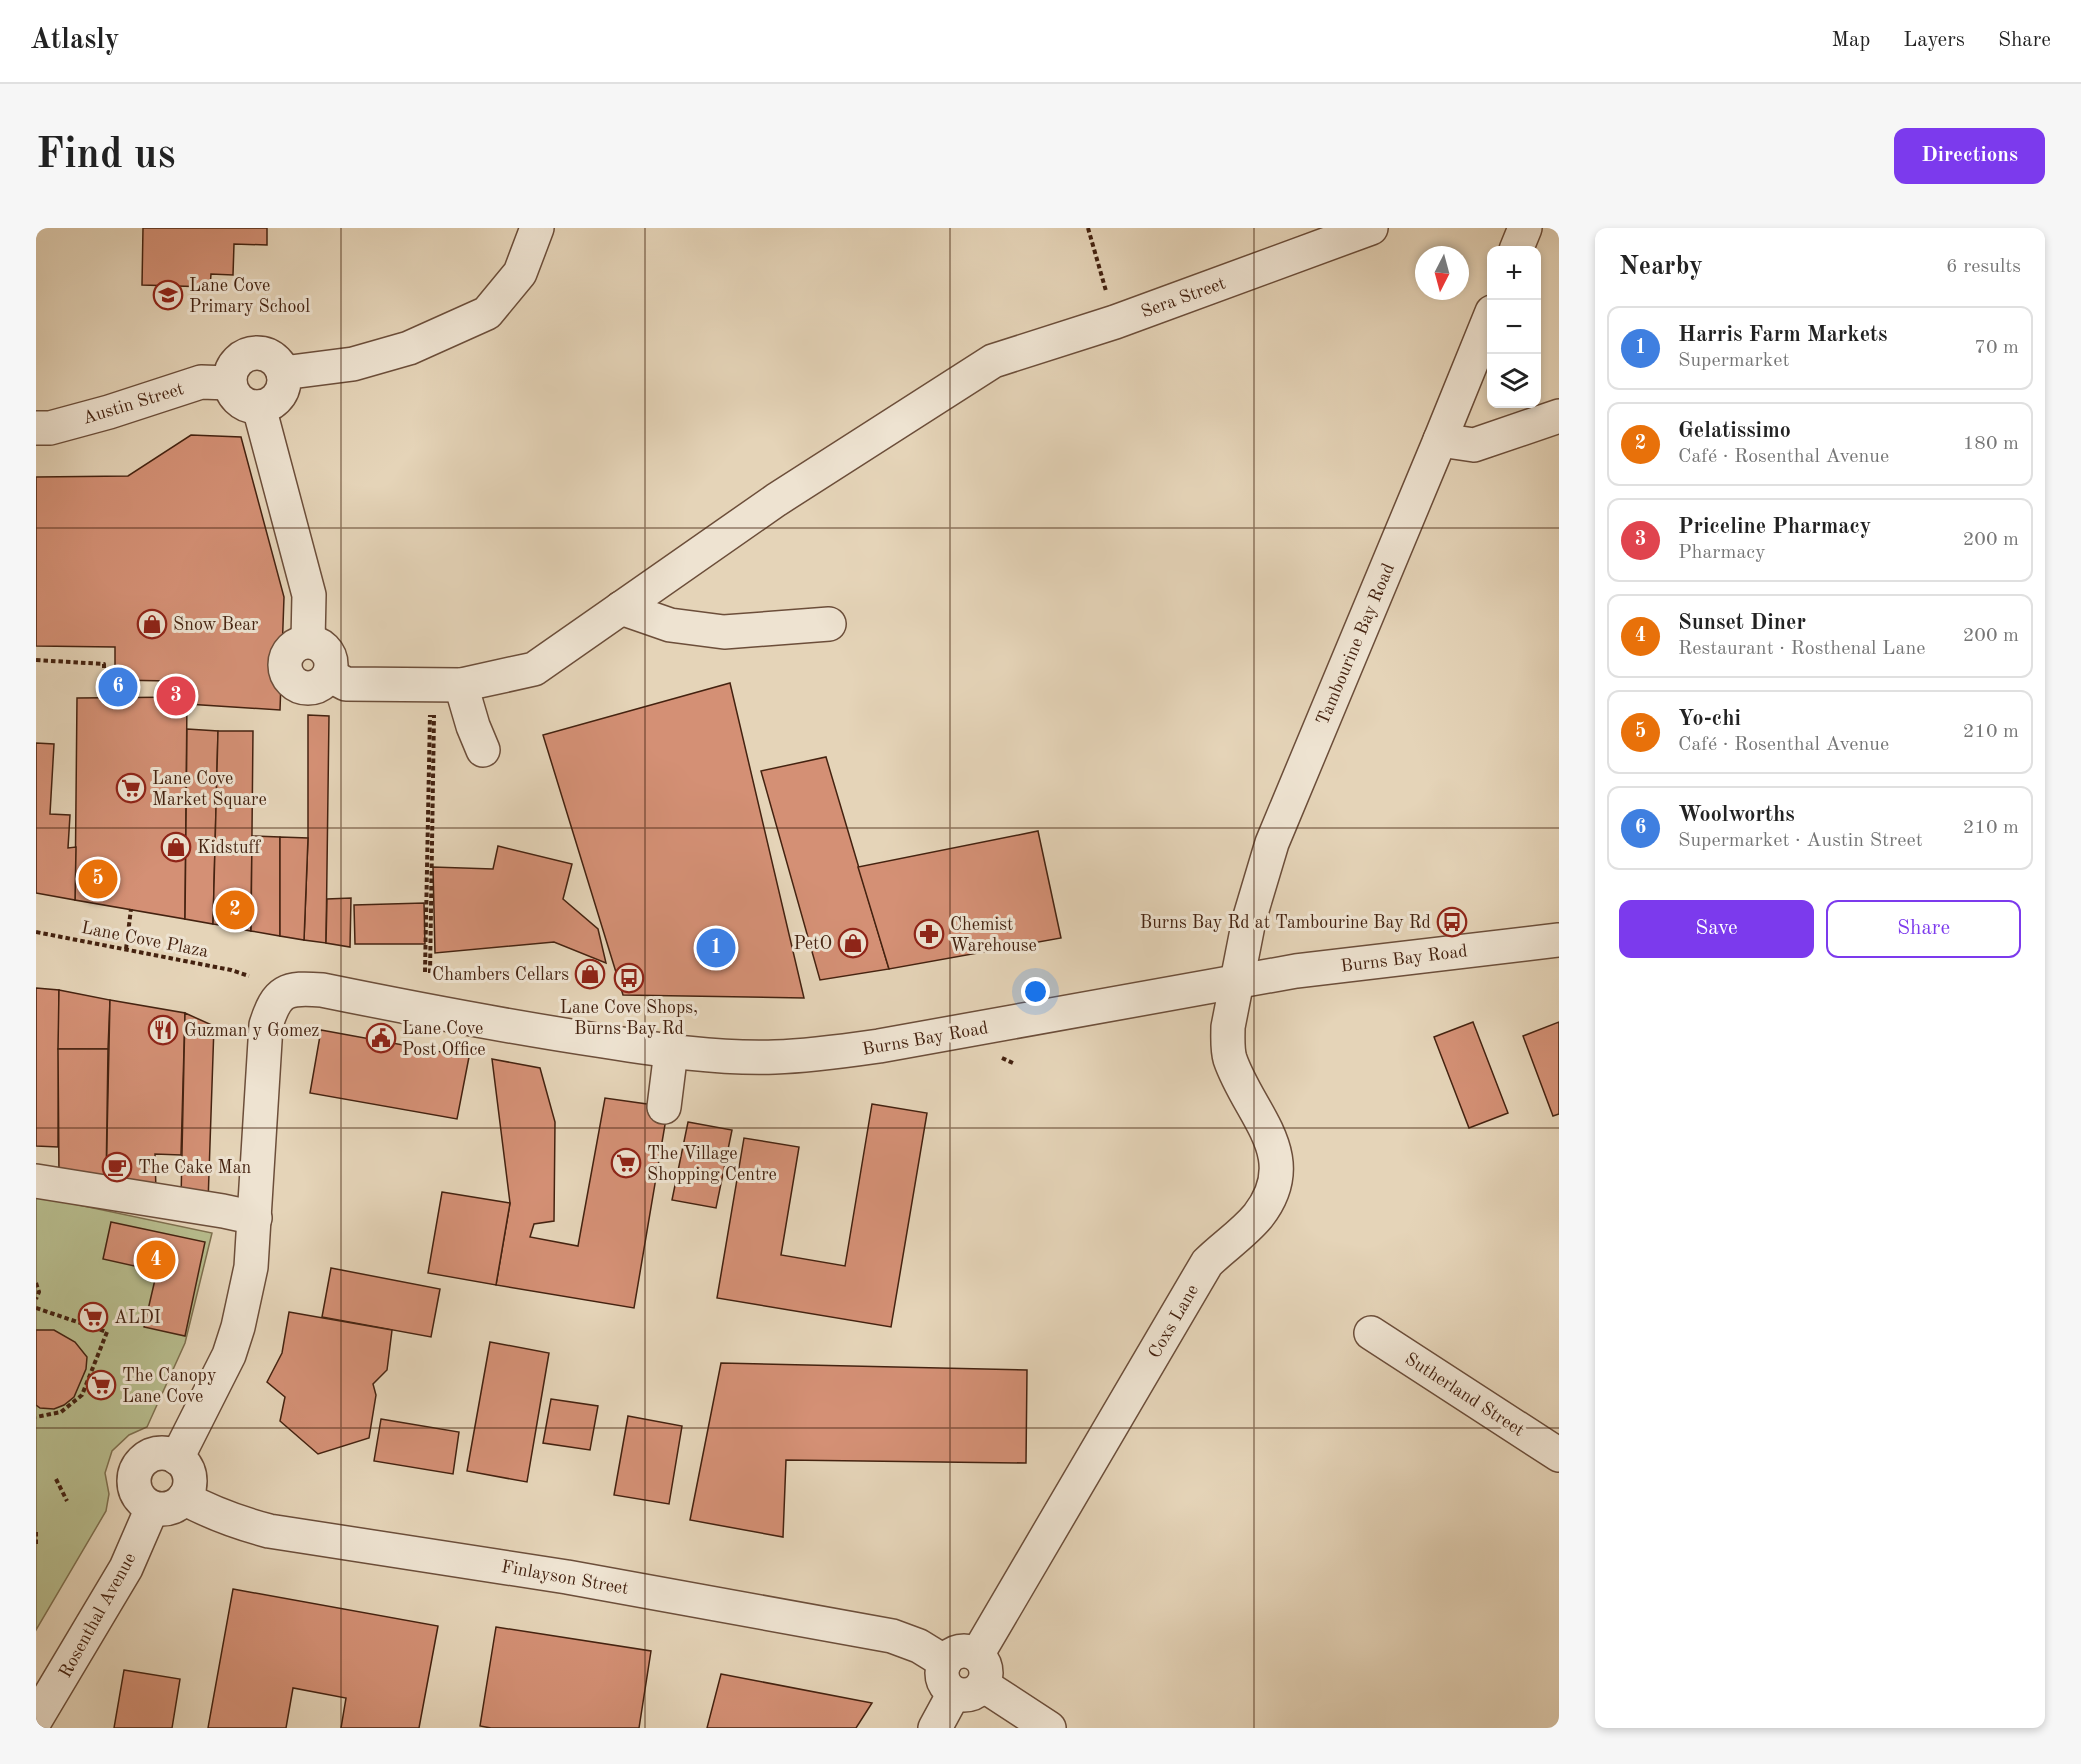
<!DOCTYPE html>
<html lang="en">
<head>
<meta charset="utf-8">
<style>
  :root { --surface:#fff; --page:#f6f6f6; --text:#222; --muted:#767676; --line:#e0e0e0; --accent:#7c3aed }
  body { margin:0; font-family:"Old Standard TT",serif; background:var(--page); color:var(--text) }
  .controls { position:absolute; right:18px; top:18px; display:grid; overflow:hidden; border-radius:12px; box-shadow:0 3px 9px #0003 }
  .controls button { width:54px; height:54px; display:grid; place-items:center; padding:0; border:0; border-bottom:2px solid var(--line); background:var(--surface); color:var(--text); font:30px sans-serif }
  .compass { position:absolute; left:1379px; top:18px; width:54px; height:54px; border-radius:50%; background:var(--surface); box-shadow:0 3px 9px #0003; rotate:186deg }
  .you { position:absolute; left:1000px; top:764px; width:21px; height:21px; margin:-15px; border:4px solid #fff; border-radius:50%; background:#1a73e8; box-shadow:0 0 0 9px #1a73e833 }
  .badge { display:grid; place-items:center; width:39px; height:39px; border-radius:50%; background:var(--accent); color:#fff; font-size:20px; font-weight:700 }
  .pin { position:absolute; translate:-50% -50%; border:3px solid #fff; box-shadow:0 2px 6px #0006 }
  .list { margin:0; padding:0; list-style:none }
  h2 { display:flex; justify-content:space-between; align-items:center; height:78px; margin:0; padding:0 24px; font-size:26px }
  h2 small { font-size:20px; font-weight:400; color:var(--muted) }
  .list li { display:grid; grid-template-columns:39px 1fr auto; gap:18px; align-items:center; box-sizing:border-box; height:84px; margin:0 12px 12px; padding:0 12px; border:2px solid var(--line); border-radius:12px }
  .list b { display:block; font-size:22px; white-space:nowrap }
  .list p { margin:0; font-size:20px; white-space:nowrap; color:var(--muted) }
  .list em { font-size:20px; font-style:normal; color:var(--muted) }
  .actions { display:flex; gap:12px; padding:18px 24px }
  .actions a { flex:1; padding:14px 0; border:2px solid var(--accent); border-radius:12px; text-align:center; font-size:21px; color:var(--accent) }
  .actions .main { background:var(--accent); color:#fff }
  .icon { flex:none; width:33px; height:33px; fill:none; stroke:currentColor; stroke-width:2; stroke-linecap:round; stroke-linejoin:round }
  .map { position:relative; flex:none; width:1523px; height:1500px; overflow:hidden; border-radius:12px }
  header { display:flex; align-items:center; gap:36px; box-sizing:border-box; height:84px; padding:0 30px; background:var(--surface); border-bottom:2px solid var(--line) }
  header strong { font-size:28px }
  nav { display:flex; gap:33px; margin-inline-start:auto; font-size:21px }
  .intro { display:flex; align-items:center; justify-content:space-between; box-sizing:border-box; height:144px; padding:0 36px }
  h1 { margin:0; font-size:42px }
  .button { padding:15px 27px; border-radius:12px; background:var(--accent); color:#fff; font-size:21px; font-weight:700 }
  main { display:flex; gap:36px; padding:0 36px }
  aside { flex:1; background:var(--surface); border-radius:12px; box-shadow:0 3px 9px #0003 }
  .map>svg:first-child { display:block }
  .green { fill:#b7bc8d; stroke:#7e6f4e; stroke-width:1.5 }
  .building { fill:#d49075; stroke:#442210; stroke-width:1.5 }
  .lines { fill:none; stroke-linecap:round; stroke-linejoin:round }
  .minor-casing { stroke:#6c4e3a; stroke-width:36 }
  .path { stroke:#442210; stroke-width:4; stroke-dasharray:4.5 3; stroke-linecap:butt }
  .minor { stroke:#eee3d1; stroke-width:33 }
  .grid { fill:none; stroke:#442210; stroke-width:1.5; stroke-opacity:0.55 }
  .labels { text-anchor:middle; stroke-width:6; stroke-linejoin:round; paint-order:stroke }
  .poi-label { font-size:18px; fill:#442210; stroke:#eee3d1; text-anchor:start }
  .street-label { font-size:18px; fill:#442210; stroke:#eee3d1 }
</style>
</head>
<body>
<header>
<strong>Atlasly</strong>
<nav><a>Map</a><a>Layers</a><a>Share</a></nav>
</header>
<div class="intro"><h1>Find us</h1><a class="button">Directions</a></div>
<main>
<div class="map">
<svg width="1523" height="1500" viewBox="0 0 1523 1500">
  <rect width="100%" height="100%" fill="#e5d4b8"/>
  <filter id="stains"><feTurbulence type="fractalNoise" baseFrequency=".00333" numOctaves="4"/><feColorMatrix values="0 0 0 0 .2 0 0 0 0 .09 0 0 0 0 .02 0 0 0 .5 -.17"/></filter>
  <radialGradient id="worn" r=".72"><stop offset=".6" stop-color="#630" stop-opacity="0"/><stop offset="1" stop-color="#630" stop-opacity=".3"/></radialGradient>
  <polygon class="green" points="0,968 176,1005 149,1115 111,1199 93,1207 76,1223 69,1245 73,1266 70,1283 0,1402"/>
  <g class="building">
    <polygon points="107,0 231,0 231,17 198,16 197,47 175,46 174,59 106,57"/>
    <polygon points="155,207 205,209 248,369 244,482 151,476 151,469 135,470 135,453 79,452 79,419 0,418 0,249 92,248"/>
    <polygon points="694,455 768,770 587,767 507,507"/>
    <polygon points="151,469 149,691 39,672 41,470"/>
    <polygon points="272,487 293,488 290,715 268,712 272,610"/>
    <polygon points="151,501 182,503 177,696 149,691"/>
    <polygon points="182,503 217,503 215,703 177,696"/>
    <polygon points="0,515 18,516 14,586 34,587 32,620 40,619 39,672 0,665"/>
    <polygon points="790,529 853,741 784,752 725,543"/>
    <polygon points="1002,603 1025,710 853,741 822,639"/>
    <polygon points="216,608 244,609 244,708 215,703"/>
    <polygon points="244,609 272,610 268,712 244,708"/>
    <polygon points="462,618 536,636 527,671 562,701 570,735 518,714 399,725 397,639 457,641"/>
    <polygon points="315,670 314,719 290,715 291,671"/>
    <polygon points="388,675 389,716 319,716 318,677"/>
    <polygon points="0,760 23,762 22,919 0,918"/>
    <polygon points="23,762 74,772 72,821 22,821"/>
    <polygon points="74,772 149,785 145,927 119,926 120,964 70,956"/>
    <polygon points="149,785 178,798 172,975 145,971"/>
    <polygon points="1437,794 1472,885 1433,900 1398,809"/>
    <polygon points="1523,794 1523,886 1517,888 1487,808"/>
    <polygon points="285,802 433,829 421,891 274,865"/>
    <polygon points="22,821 72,821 70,956 23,948"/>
    <polygon points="456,831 504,840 519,894 518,993 498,996 494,1009 542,1018 569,870 632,879 598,1080 460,1057 474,975"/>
    <polygon points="836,876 891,885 855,1099 681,1070 708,910 763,919 745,1027 809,1038"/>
    <polygon points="652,894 696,902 680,980 636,972"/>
    <polygon points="406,964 474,975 460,1057 392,1045"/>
    <polygon points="75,994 169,1014 149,1108 108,1099 121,1043 67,1031"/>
    <polygon points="295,1040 404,1061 395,1109 286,1089"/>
    <polygon points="253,1084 356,1102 351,1142 337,1156 340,1167 333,1210 282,1226 244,1193 249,1169 231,1154 246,1125"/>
    <polygon points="0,1102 18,1102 39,1114 51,1129 50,1141 38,1169 28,1177 18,1181 4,1180 0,1177"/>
    <polygon points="454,1114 513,1125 491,1254 431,1243"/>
    <polygon points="685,1135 991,1142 990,1235 750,1232 747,1309 654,1292"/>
    <polygon points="515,1171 562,1178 554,1222 507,1215"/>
    <polygon points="592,1188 646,1198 633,1276 578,1267"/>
    <polygon points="345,1191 423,1204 417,1246 338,1233"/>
    <polygon points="197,1361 402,1398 383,1500 305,1500 310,1470 257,1460 250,1500 172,1500"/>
    <polygon points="460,1399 615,1423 603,1500 455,1500 444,1498"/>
    <polygon points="88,1442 144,1451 136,1500 78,1500"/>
    <polygon points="685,1446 836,1475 820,1500 671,1500"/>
  </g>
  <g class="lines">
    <g class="minor-casing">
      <g id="minor">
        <polyline points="1480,22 1489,0"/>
        <circle cx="221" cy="152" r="27"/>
        <polyline points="247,145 317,136 373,120 451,85 484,45 501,0"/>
        <polyline points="223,179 273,367 272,413"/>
        <polyline points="0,200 14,200 73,184 165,154 194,155"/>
        <polyline points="1404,212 1438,217 1523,188"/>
        <polyline points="585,380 634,397 688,404 793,396"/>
        <circle cx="272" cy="437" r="23"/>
        <polyline points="293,447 310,456 425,457 498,441 740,272 957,133 1079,94 1335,0"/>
        <polyline points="425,457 437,498 447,522"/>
        <polyline points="628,879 635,823"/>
        <polyline points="0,953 187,983 219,990"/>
        <polyline points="1335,1105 1523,1227"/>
        <circle cx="126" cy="1253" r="28"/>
        <path d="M141,1230L193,1127L202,1099L215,1039L230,797C241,762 250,759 286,762C379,781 473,799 567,813C624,822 681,831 739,829C774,828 808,823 843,818L1260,743L1523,712"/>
        <path d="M148,1270C175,1285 203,1295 233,1303L531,1349L856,1408L883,1418L909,1434"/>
        <circle cx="928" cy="1445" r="22"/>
        <path d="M941,1427L1171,1035C1187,1019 1207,1006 1222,988C1269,928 1213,887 1194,831C1191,821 1192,809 1192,799L1213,692L1236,615L1404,212L1456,84"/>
        <polyline points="947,1457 1013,1500"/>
        <polyline points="0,1491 90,1340 116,1280"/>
        <polyline points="899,1500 918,1465"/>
      </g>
    </g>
    <g class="path">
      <polyline points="1052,0 1070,63"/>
      <polyline points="0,432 68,436 68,460 99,460 99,470"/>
      <polyline points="0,704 195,742 213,748"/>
      <polyline points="90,721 95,681"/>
      <polyline points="389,744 394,487"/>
      <polyline points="394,745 398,487"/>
      <polyline points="966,830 979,836"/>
      <polyline points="0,1055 3,1064 0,1071"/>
      <polyline points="0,1080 71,1104 46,1167 25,1184 0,1189"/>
      <polyline points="20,1251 31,1273"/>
      <polyline points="0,1304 0,1317"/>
    </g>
    <use href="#minor" class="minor"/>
  </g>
  <path class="grid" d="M305,0V1500M609,0V1500M914,0V1500M1218,0V1500M0,300H1523M0,600H1523M0,900H1523M0,1200H1523"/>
  <defs>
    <g id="school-ring" transform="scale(1.5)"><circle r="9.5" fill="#eee3d1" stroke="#8f2418" stroke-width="1.5"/><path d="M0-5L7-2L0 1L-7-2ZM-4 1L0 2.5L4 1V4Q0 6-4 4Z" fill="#8f2418"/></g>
    <g id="shop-ring" transform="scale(1.5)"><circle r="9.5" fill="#eee3d1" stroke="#8f2418" stroke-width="1.5"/><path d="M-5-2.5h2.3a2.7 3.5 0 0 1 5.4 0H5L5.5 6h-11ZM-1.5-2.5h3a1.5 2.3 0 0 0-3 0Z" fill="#8f2418"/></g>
    <g id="supermarket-ring" transform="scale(1.5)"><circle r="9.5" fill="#eee3d1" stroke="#8f2418" stroke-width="1.5"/><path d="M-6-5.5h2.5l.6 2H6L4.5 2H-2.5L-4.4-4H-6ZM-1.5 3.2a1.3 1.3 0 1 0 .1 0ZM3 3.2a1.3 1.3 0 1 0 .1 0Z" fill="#8f2418"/></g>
    <g id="bus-ring" transform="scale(1.5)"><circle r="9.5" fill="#eee3d1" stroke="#8f2418" stroke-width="1.5"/><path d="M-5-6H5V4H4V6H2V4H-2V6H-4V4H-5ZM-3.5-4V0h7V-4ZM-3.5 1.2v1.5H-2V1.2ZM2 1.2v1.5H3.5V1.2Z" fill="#8f2418"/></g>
    <g id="pharmacy-ring" transform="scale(1.5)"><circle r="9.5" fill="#eee3d1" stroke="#8f2418" stroke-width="1.5"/><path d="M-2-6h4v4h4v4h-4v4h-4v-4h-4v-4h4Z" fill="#8f2418"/></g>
    <g id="restaurant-ring" transform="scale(1.5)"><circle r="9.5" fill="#eee3d1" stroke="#8f2418" stroke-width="1.5"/><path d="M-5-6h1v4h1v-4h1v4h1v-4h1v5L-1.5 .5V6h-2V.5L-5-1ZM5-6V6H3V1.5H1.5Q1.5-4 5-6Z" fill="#8f2418"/></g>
    <g id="civic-ring" transform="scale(1.5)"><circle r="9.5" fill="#eee3d1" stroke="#8f2418" stroke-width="1.5"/><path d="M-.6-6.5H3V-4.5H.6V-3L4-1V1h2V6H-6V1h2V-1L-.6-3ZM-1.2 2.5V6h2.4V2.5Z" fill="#8f2418"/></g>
    <g id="cafe-ring" transform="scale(1.5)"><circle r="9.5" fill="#eee3d1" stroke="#8f2418" stroke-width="1.5"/><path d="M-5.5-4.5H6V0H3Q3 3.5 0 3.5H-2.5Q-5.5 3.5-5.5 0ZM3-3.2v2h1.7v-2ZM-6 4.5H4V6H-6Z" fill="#8f2418"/></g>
  </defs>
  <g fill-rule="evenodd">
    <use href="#school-ring" x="132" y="67"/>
    <use href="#shop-ring" x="116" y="396"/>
    <use href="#supermarket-ring" x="95" y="560"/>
    <use href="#shop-ring" x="140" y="619"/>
    <use href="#bus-ring" x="1416" y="694"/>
    <use href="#pharmacy-ring" x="893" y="706"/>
    <use href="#shop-ring" x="817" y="715"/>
    <use href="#shop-ring" x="554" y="746"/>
    <use href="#bus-ring" x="593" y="750"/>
    <use href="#restaurant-ring" x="127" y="802"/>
    <use href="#civic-ring" x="345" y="810"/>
    <use href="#supermarket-ring" x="590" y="935"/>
    <use href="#cafe-ring" x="81" y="939"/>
    <use href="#supermarket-ring" x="57" y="1089"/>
    <use href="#supermarket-ring" x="65" y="1157"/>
  </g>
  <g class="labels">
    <g class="poi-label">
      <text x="153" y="63">Lane Cove<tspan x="153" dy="21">Primary School</tspan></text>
      <text x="137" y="402">Snow Bear</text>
      <text x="116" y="556">Lane Cove<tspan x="116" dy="21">Market Square</tspan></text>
      <text x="161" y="625">Kidstuff</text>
      <text x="1395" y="700" text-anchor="end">Burns Bay Rd at Tambourine Bay Rd</text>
      <text x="914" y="702">Chemist<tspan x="914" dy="21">Warehouse</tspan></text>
      <text x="796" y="721" text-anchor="end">PetO</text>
      <text x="533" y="752" text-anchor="end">Chambers Cellars</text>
      <text x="593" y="785" text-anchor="middle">Lane Cove Shops,<tspan x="593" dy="21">Burns Bay Rd</tspan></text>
      <text x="366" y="806">Lane Cove<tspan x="366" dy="21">Post Office</tspan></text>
      <text x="148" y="808">Guzman y Gomez</text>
      <text x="611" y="931">The Village<tspan x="611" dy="21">Shopping Centre</tspan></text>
      <text x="102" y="945">The Cake Man</text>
      <text x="78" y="1095">ALDI</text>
      <text x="86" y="1153">The Canopy<tspan x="86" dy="21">Lane Cove</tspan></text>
    </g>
    <g class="street-label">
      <text transform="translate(1147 69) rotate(-20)" y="6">Sera Street</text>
      <text transform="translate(97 175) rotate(-17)" y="6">Austin Street</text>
      <text transform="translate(1319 416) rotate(-67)" y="6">Tambourine Bay Road</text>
      <text transform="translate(109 711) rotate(11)" y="6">Lane Cove Plaza</text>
      <text transform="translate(1368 730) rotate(-7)" y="6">Burns Bay Road</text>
      <text transform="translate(889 810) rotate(-10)" y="6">Burns Bay Road</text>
      <text transform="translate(1137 1093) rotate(-60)" y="6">Coxs Lane</text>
      <text transform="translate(1429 1166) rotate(33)" y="6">Sutherland Street</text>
      <text transform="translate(529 1349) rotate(10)" y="6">Finlayson Street</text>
      <text transform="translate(61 1387) rotate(-61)" y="6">Rosenthal Avenue</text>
    </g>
  </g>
  <rect width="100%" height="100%" filter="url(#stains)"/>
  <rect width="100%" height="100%" fill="url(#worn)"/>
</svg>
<div class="controls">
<button>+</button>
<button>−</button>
<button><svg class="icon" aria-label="layers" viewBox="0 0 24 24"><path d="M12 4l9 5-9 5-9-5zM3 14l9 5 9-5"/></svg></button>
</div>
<svg class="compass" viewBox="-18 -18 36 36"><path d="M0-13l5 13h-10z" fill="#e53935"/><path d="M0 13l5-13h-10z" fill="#767676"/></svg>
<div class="you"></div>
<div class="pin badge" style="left:680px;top:720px;background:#3f7fe0">1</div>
<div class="pin badge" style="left:199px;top:682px;background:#e8710a">2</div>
<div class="pin badge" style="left:140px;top:468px;background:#e0444e">3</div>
<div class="pin badge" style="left:120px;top:1032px;background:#e8710a">4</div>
<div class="pin badge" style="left:62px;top:651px;background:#e8710a">5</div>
<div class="pin badge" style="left:82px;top:459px;background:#3f7fe0">6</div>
</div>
<aside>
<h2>Nearby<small>6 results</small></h2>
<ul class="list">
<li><span class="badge" style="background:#3f7fe0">1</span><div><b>Harris Farm Markets</b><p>Supermarket</p></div><em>70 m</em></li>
<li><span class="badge" style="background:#e8710a">2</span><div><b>Gelatissimo</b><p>Café · Rosenthal Avenue</p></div><em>180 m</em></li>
<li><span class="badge" style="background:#e0444e">3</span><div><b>Priceline Pharmacy</b><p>Pharmacy</p></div><em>200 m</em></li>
<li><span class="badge" style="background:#e8710a">4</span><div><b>Sunset Diner</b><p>Restaurant · Rosthenal Lane</p></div><em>200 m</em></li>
<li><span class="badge" style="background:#e8710a">5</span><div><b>Yo-chi</b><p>Café · Rosenthal Avenue</p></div><em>210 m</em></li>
<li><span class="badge" style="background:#3f7fe0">6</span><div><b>Woolworths</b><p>Supermarket · Austin Street</p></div><em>210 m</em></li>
</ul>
<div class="actions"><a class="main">Save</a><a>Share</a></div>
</aside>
</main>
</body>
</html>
